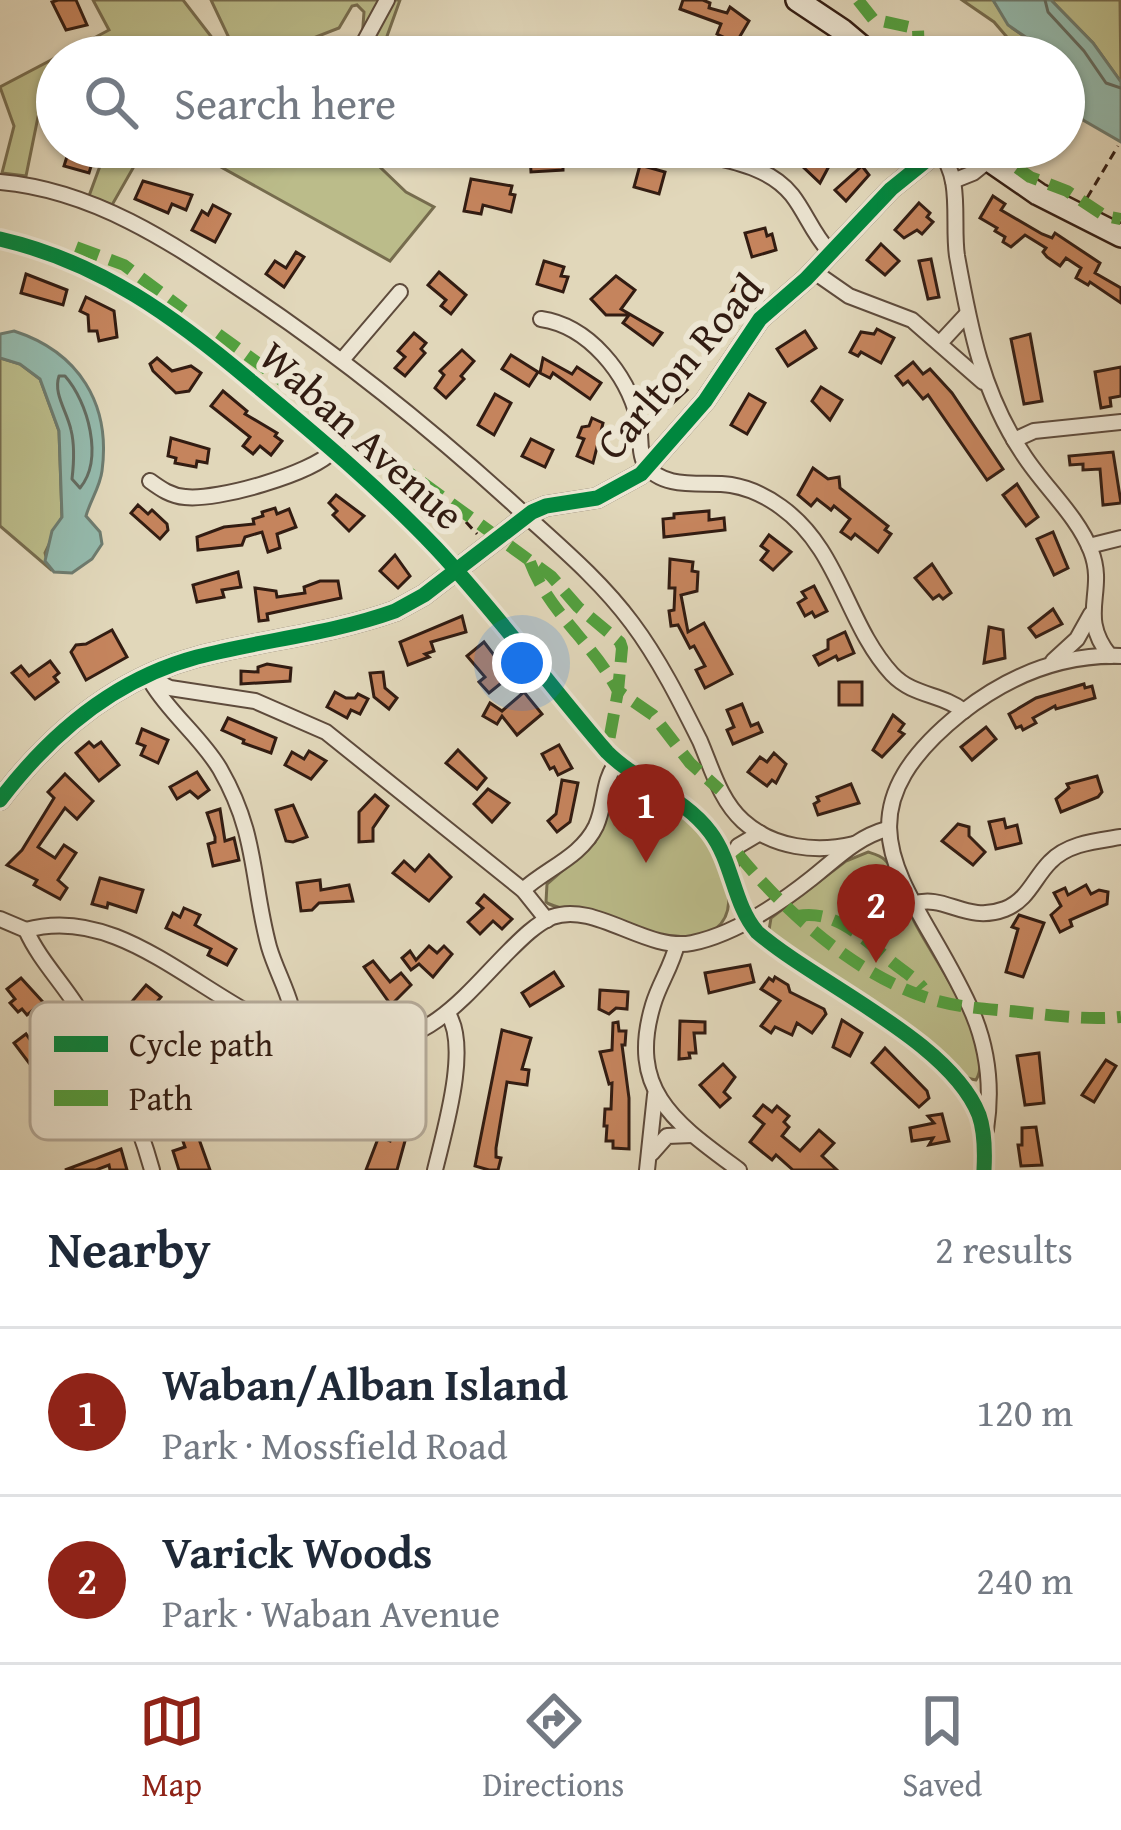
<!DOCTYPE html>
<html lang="en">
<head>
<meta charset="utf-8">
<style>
  :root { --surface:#fff; --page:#f6f6f7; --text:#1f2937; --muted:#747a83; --line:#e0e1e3; --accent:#8f2418 }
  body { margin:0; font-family:"Gentium Book Plus",serif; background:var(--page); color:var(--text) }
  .you { position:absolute; left:522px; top:663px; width:42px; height:42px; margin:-30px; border:9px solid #fff; border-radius:50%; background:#1a73e8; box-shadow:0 0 0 18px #1a73e833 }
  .badge { display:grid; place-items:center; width:78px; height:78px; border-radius:50%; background:var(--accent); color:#fff; font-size:39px; font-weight:700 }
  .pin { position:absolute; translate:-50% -99px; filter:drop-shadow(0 3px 6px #0008) }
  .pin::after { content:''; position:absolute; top:63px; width:42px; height:36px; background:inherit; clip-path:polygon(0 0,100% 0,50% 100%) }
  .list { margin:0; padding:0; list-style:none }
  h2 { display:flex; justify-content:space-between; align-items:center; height:156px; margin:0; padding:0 48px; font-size:51px }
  h2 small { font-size:39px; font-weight:400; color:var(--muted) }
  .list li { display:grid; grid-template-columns:78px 1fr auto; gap:36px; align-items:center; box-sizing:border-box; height:168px; padding:0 48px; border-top:3px solid var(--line) }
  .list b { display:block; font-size:45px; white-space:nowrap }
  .list p { margin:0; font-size:39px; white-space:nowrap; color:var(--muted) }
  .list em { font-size:39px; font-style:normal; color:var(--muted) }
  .icon { flex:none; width:66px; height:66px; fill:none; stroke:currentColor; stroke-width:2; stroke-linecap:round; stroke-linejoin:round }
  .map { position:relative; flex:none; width:1121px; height:1170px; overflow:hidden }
  .search { position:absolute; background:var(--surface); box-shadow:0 3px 9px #0004; left:36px; right:36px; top:36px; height:132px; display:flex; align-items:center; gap:30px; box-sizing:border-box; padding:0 42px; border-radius:66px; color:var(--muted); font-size:45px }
  .sheet { height:492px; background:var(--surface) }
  nav { display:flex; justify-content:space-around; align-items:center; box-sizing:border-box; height:168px; border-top:3px solid var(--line); background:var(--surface); font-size:33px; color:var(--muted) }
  nav a { display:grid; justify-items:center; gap:6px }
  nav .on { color:var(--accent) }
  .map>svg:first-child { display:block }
  .green { fill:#bbbc8a; stroke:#766c4e; stroke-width:3 }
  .water { fill:#94baad; stroke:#6d7b6f; stroke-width:3 }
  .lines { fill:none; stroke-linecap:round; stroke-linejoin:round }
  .shore { stroke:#636b60; stroke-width:3 }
  .building { fill:#c5845d; stroke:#321c12; stroke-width:3 }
  .minor-casing { stroke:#5e4b3c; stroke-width:18 }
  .tertiary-casing { stroke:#5e4b3c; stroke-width:22 }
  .secondary-casing { stroke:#321c12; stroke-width:26 }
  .path { stroke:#321c12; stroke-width:3; stroke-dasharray:9 6; stroke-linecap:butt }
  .minor { stroke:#ece5d2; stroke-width:14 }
  .tertiary { stroke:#ece5d2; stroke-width:18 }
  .secondary { stroke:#ece5d2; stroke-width:21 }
  .quiet { stroke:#52a13f; stroke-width:12; stroke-dasharray:24 12; stroke-linecap:butt }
  .cycleway-casing { stroke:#ece5d2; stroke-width:22 }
  .cycleway { stroke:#00873e; stroke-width:15 }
  .labels { text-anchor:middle; stroke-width:12; stroke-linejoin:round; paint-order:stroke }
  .street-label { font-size:42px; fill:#321c12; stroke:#ece5d2 }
  .key { fill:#ece5d2; stroke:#b4a998; stroke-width:3 }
  .key-label { font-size:33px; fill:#321c12 }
</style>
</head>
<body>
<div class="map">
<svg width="1121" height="1170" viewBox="0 0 1121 1170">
  <rect width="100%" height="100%" fill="#e1d7ba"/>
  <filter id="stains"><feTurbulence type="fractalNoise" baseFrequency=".00167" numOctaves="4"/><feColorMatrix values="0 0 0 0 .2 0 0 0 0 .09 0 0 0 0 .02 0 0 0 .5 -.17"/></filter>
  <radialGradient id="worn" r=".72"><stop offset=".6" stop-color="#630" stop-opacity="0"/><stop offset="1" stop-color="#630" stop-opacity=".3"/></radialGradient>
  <g class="green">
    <polygon points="93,0 183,0 227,57 58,57 109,30"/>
    <polygon points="211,0 400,0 386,39 376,50 362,39 364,12 357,5 352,6 339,28 308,40 287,57 238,57"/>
    <polygon points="962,0 993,0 1012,28 1027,38 1031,57 1024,57 994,22"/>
    <polygon points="1051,0 1120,0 1121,82 1093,43"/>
    <polygon points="57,57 57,120 38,117 26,176 2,173 14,126 0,87"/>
    <polygon points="107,147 145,147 112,205 89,196"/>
    <polygon points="185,147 359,147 406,192 434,207 390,261"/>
    <polygon points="0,358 20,364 40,379 59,431 62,517 45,553 49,568 0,526"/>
    <path d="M627,785C654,792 688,814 704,836C733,875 749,938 680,938C655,938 630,926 607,919C591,913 556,910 546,902L547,884L595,842L613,793Z"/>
    <path d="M868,852C875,854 880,855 885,860C900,873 904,901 913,919C929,954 998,1043 976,1080C956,1078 940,1054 925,1041C877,1000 814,975 769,930L771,918L846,861Z"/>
  </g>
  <g class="water">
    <polygon points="993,0 1051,0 1093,43 1121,82 1121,142 1083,120 1064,101 1064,57 1031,57 1027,38 1008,25"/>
    <path d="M14,331C79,352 111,404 102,471C100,487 90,501 86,516L100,532L102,544L92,559L72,573L54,572L45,561L52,531L62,517L59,431L40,379L20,364L0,358V334Z"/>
  </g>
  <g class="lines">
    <g class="shore">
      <polyline points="1045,0 1048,12 1084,51 1106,83 1121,88"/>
      <path d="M59,376H65C88,402 104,459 80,488L72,479C74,462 75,446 71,430C67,411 53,394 59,376Z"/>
    </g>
  </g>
  <g class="building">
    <polygon points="58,0 76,0 87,25 66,30 52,2"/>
    <polygon points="683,0 703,0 710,3 709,8 727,13 730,7 749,21 736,43 717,34 721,24 680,9"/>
    <polygon points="70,147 96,150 89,173 64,166"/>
    <polygon points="551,147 574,147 575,164 563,165 563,170 531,172 530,156 551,155"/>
    <polygon points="802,147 819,147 812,154 828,168 820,183 801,165 805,161 796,153"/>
    <polygon points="640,165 665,172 659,194 634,187"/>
    <polygon points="862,166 869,175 846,201 835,190"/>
    <polygon points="471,179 512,186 510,194 515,195 511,212 483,205 481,214 464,211"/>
    <polygon points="143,181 192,195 186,210 172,204 168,213 135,199"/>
    <polygon points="993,196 1005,204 1001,210 1042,234 1052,238 1055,233 1100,263 1095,273 1121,288 1121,303 1090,282 1088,285 1076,278 1081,268 1066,258 1060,266 1047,257 1043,252 1046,248 1025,235 1011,247 1003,242 1005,237 995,231 997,228 980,218"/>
    <polygon points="919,203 930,213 927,217 933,222 922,234 917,230 904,238 895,230"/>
    <polygon points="213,205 230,214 215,242 192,230 202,211 208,215"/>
    <polygon points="765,228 767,236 772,234 776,250 752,257 745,233"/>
    <polygon points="881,244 899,261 885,275 867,260"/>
    <polygon points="296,252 304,257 284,287 266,274 275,261 286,268"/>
    <polygon points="931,259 939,297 928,299 919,261"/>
    <polygon points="544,261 564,267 561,276 568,277 563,292 537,284"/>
    <polygon points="439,272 466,295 451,314 441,306 446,300 428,285"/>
    <polygon points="26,274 67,290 63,305 21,293"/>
    <polygon points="616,276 635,290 621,309 662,333 653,345 623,323 629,315 606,315 591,299"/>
    <polygon points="741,278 752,286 748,292 751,295 737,313 725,304 726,300"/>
    <polygon points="86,297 114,311 117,337 99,341 97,331 89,331 88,315 80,311"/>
    <polygon points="877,329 894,338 881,363 861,352 858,356 850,352 861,332 874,334"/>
    <polygon points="805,331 816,348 788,366 777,349"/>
    <polygon points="414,333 426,343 421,349 425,353 405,376 395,368 405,357 398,351"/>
    <polygon points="1030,334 1042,401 1024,404 1011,339"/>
    <polygon points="462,350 474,361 461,376 464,379 446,398 435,388 444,375 440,371"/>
    <polygon points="511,355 538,372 529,386 502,369"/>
    <polygon points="157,358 172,371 191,366 201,373 189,391 176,393 153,371 150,364"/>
    <polygon points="543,358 572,374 577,367 601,383 590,399 553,373 550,378 540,373"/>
    <polygon points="913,362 923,374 930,369 952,393 1003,469 987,480 928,395 923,399 908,381 903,385 896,376"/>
    <polygon points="1121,367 1121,396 1110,398 1111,406 1101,408 1095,372"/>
    <polygon points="666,374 687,390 663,412 646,400"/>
    <polygon points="821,387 842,400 830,420 812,401"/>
    <polygon points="223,391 247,411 245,414 277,433 275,436 282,441 271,455 260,446 253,454 243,446 250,437 211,406"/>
    <polygon points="495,394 511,403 494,435 478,425"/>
    <polygon points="749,394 765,403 747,434 731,425"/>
    <polygon points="592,418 603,423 593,463 577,456 584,439 578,437 582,427 589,426"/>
    <polygon points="171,438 209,449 207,463 197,461 196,467 175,463 176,458 168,456"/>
    <polygon points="531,439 553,450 545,467 522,456"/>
    <polygon points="1113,452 1121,503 1103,505 1100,469 1083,470 1083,464 1070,465 1069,456"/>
    <polygon points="813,468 828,479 839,477 840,488 888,526 885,530 891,534 878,552 855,534 851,539 841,532 850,519 834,506 831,510 817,499 811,506 798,495"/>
    <polygon points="1017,484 1038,517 1026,526 1003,495"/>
    <polygon points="336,495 364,516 349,531 333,515 337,511 329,503"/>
    <polygon points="138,505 148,514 152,510 167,524 168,530 160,539 131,513"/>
    <polygon points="275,508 277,514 289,509 296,527 277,534 280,548 268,552 262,532 245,537 242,545 198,550 197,537 224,527 254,524 253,519 263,516 262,512"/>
    <polygon points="709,511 709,520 724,518 725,530 664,537 663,519 674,518 674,514"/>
    <polygon points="1053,532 1068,568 1054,575 1037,539"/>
    <polygon points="769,535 791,552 773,570 761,560 768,551 761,546"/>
    <polygon points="395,555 410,576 398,588 380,571"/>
    <polygon points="670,559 693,562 692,571 698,572 697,591 681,595 688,632 704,623 732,674 705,688 696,670 705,666 694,646 690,648 678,625 671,626 669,611 674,610 675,588 669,588"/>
    <polygon points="932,564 951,593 943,599 939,595 933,599 915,578"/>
    <polygon points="238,572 241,587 222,590 224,597 197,602 193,585"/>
    <polygon points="320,581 338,581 341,598 267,614 268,620 259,621 255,588 276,591 277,597 305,593 304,587"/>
    <polygon points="814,586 827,611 815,617 812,612 805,616 798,603 806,598 802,592"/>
    <polygon points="1053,609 1062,624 1036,637 1029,628"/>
    <polygon points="462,616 466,632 431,642 434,651 425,654 429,657 408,665 400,642"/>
    <polygon points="989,627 1003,630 1005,658 984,663"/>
    <polygon points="112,630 127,657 86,680 71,652 76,645 86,644"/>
    <polygon points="845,632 854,653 838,660 836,656 819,665 814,656 828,649 828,640"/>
    <polygon points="484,642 510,676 489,693 479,682 485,677 467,656"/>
    <polygon points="50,661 59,673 54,677 58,682 35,699 12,673 21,666 29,676"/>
    <polygon points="267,664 291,668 290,681 241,684 241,671 258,672 258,667"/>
    <polygon points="383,672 385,688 397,698 389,709 374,697 370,673"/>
    <rect x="839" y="682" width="23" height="23"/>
    <polygon points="1084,684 1085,688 1092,686 1095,698 1056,709 1055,706 1033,718 1036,723 1023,730 1021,726 1016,728 1009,714 1036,698"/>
    <polygon points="335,692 346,698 355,698 358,694 368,699 360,714 351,710 347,718 327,707"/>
    <polygon points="524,692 542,714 517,735 502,716 497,724 483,716 490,703 502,711"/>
    <polygon points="742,704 751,726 758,723 762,732 733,744 727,730 734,727 727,710"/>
    <polygon points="893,715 904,724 899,731 904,734 882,757 873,750"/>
    <polygon points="228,718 276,738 271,753 243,743 244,740 222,730"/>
    <polygon points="986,727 996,739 972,760 961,747"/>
    <polygon points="142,729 168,740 158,763 141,755 145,746 137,743"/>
    <polygon points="89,742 94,747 101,742 119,765 99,781 76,753"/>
    <polygon points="559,745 572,768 558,775 554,767 550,769 542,754"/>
    <polygon points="458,750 486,778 477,789 446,763"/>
    <polygon points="309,751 326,761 311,779 285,765 292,752 304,759"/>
    <polygon points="774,753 786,764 776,783 772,780 767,786 748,772 760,757 767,762"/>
    <polygon points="197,772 209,790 198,798 190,791 177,799 170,787"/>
    <polygon points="65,774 93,801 77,819 65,808 38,847 55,858 64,845 76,853 58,880 67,888 60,899 34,885 37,880 7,865 22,850 54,798 48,792"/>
    <polygon points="1097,776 1102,792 1098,797 1061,812 1056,799 1069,788 1067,784"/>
    <polygon points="562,780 578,783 570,822 557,832 548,821 556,814"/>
    <polygon points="851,784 859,803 818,815 814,804 819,801 817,797"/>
    <polygon points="488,789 509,803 492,822 474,804"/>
    <polygon points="375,795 388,806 373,828 373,841 359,842 359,812"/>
    <polygon points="293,805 307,837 293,842 286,841 276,810"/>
    <polygon points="220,809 225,841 234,838 239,860 213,866 208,844 215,842 215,837 207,813"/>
    <polygon points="1004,819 1006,828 1017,825 1021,843 996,849 989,822"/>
    <polygon points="958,824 969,827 969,836 985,852 973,865 942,841"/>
    <polygon points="429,855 451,877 429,901 393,873 404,861 415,871"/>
    <polygon points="100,878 143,890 136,912 108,903 107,908 92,904"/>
    <polygon points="320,880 321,890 349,885 353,901 319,903 312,910 301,911 297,883"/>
    <polygon points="1086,885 1091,894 1099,890 1108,892 1107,904 1070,920 1072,926 1060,932 1051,915 1061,906 1054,893 1065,888 1068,895"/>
    <polygon points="484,895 512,919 502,929 493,921 480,934 468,922 483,908 477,903"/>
    <polygon points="184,908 200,915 195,925 236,949 227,965 208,955 211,949 166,928 173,913 180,917"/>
    <polygon points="1019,915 1044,923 1023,977 1006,972 1018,929 1012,927"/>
    <polygon points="429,946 437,953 444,946 452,954 433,977 419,964 411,970 402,958 410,951 416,960"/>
    <polygon points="373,961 390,982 401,973 411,985 391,1005 364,967"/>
    <polygon points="750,965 754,982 709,993 705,973"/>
    <polygon points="554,972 563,986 530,1006 522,993"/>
    <polygon points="775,977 788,985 790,992 824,1009 826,1014 812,1033 797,1023 792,1035 775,1027 771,1033 761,1026 780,1001 761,989 769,978 773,981"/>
    <polygon points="21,978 43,1002 27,1015 22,1009 18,1012 10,1003 15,999 7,989"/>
    <polygon points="146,985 161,997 138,1025 123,1012"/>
    <polygon points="600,990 628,992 627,1009 616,1008 609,1014 599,1009"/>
    <polygon points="842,1020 862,1033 850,1056 833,1047"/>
    <polygon points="680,1021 705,1022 705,1033 694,1033 696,1053 689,1053 690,1058 679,1059"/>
    <polygon points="618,1022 619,1031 626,1031 625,1045 622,1045 629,1098 629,1149 613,1148 613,1141 606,1141 607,1126 604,1126 605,1109 611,1109 612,1083 609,1084 600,1052 612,1050 613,1023"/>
    <polygon points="53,1030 62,1031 71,1044 63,1050 59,1046 42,1053 29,1063 14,1043 26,1034 33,1044"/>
    <polygon points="502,1030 531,1038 522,1069 529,1070 527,1085 507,1082 496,1148 496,1157 501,1158 498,1170 489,1170 475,1166"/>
    <polygon points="885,1048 927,1091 929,1098 919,1107 872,1063"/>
    <polygon points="1039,1053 1044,1103 1025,1105 1017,1056"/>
    <polygon points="1106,1060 1116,1066 1094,1102 1082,1095"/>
    <polygon points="723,1064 735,1077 724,1092 730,1098 720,1107 700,1085"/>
    <polygon points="399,1102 420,1107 418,1132 408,1130 397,1170 366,1170 379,1136 390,1141"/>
    <polygon points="190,1104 194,1125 210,1170 179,1170 173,1151 185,1147 172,1110"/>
    <polygon points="763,1105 772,1112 777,1106 789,1116 784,1122 789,1127 782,1136 800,1151 819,1130 834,1143 822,1156 837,1170 793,1170 776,1155 772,1160 750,1142 764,1124 754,1116"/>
    <polygon points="942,1114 949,1141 929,1145 933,1138 912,1141 910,1128 934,1123 928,1116"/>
    <polygon points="1036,1127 1042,1165 1021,1166 1018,1145 1022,1145 1022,1128"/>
    <polygon points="121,1149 127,1170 110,1170 109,1165 96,1170 65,1170"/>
  </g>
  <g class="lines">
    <g class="minor-casing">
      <g id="minor">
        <polyline points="356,57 387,0"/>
        <path d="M677,147C715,160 765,161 792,195C806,213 813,234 829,251"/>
        <path d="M939,151C963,178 952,222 957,256C970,328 982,393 1023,454C1044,487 1077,515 1091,551C1107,592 1077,615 1110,656"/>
        <polyline points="953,181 973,173 988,161"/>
        <path d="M0,182C93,190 171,242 246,293C340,356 426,425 510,501C552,540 598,577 632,623C659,659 680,701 700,741C712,769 720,800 743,821C773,848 816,853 854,844"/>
        <path d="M0,239C100,262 175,317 252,382C316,435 379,488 436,548C497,613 549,685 607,752C638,783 684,797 710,832C733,862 733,904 757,932C817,984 950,1041 979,1115C985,1132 985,1151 984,1170"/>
        <polyline points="813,271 849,296 912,320 983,382"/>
        <path d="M541,319C589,326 627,374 638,419C642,432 638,452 645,464C663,491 705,481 731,485C749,488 766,496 781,507C840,549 846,624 892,674C914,697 941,693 964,711"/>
        <polyline points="941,342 967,314"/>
        <polyline points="342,360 400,292"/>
        <polyline points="1014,440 1034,431 1121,422"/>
        <path d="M150,481C161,489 171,496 185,497C217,501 311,474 333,451"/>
        <polyline points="1089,546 1121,538"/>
        <polyline points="1053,661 1077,639 1091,614"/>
        <polyline points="148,677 170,688 255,701 326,732 523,890 547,920"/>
        <path d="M151,682C170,714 201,737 220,769C258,835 251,880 269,947C278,978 297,1004 294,1036"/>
        <polyline points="729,869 738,846 760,833"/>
        <path d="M523,890C547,868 581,857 596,826C606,804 602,781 617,762"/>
        <path d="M913,904C945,893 966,924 1005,909C1028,900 1034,878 1050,862C1068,843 1097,841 1121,837"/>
        <path d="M0,919L26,930C39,959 61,981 78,1008C111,1059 136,1112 152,1170"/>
        <path d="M26,930C147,896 241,1059 370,1045C435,1039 467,993 509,951C522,938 536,924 552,917C595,901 646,952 692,943C735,934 778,905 812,878C836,859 857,837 887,829"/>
        <path d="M677,944C672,966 659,984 653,1005C627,1092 677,1124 739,1170"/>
        <path d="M986,1130C992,1091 988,1050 973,1014C921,892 820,826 961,713C1008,676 1061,654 1121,656"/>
        <polyline points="652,1153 667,1136 692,1135"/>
        <path d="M435,1170C444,1132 470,1047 448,1014"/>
        <polyline points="647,1170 655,1095"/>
      </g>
    </g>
    <g class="tertiary-casing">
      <path id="tertiary" d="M0,800C51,733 115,679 197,657C262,640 331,634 395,611L424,595L532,512L546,506L597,498L641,474L705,401L760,319L806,279L891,189L943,147"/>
    </g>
    <g class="secondary-casing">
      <g id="secondary">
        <polyline points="797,0 842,30 874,57"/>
        <polyline points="970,147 1038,194 1121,236"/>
      </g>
    </g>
    <g class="path">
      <polyline points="1087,198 1118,146"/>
      <polyline points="466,522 477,534"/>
    </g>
    <use href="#minor" class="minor"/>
    <use href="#tertiary" class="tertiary"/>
    <use href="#secondary" class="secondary"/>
    <g class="quiet">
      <polyline points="858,0 873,19 918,29 919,57"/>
      <polyline points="988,147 1030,177 1067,191 1105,216 1121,219"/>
      <polyline points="76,247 124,265 184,310"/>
      <polyline points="218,334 551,576 578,607 620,642 622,648 618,691 653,715 690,763 720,790"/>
      <path d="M530,562C549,613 593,643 618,691L607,752"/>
      <path d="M738,854C786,913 855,974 928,998C960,1009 996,1009 1029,1013C1059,1016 1090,1020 1121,1017"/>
      <path d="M798,916C836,909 865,940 892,962C903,971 914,977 923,988"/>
    </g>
    <g class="cycleway-casing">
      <g id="cycleway">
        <path d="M0,239C100,262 175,317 252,382C316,435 379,488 436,548C497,613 549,685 607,752C638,783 684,797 710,832C733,862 733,904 757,932C817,984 950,1041 979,1115C985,1132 985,1151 984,1170"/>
        <path d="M0,800C51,733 115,679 197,657C262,640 331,634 395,611L424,595L532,512L546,506L597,498L641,474L705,401L760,319L806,279L891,189L943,147"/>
      </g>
    </g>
    <use href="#cycleway" class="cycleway"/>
  </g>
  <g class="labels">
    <g class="street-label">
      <text transform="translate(679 366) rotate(-49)" y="15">Carlton Road</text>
      <text transform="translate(362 435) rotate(42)" y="15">Waban Avenue</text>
    </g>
  </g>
  <rect x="30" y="1002" width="396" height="138" rx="18" class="key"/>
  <rect x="54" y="1036" width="54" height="16" fill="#00873e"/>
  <rect x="54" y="1090" width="54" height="16" fill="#52a13f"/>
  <g class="key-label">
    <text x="129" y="1056">Cycle path</text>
    <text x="129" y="1110">Path</text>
  </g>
  <rect width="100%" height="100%" filter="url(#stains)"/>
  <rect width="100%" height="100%" fill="url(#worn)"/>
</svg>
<div class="you"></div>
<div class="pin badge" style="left:646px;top:863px">1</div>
<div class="pin badge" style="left:876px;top:963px">2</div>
<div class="search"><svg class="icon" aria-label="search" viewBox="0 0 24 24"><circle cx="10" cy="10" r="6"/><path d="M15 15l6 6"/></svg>Search here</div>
</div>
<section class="sheet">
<h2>Nearby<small>2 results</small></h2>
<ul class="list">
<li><span class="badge">1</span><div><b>Waban/Alban Island</b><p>Park · Mossfield Road</p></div><em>120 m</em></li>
<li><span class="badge">2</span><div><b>Varick Woods</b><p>Park · Waban Avenue</p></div><em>240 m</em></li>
</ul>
</section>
<nav>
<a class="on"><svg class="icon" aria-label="map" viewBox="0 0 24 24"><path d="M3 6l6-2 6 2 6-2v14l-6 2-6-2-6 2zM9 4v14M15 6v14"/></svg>Map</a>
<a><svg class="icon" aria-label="directions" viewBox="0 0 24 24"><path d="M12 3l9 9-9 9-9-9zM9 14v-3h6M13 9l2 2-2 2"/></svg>Directions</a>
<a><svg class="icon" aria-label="saved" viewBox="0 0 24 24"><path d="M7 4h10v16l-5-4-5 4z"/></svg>Saved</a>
</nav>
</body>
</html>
